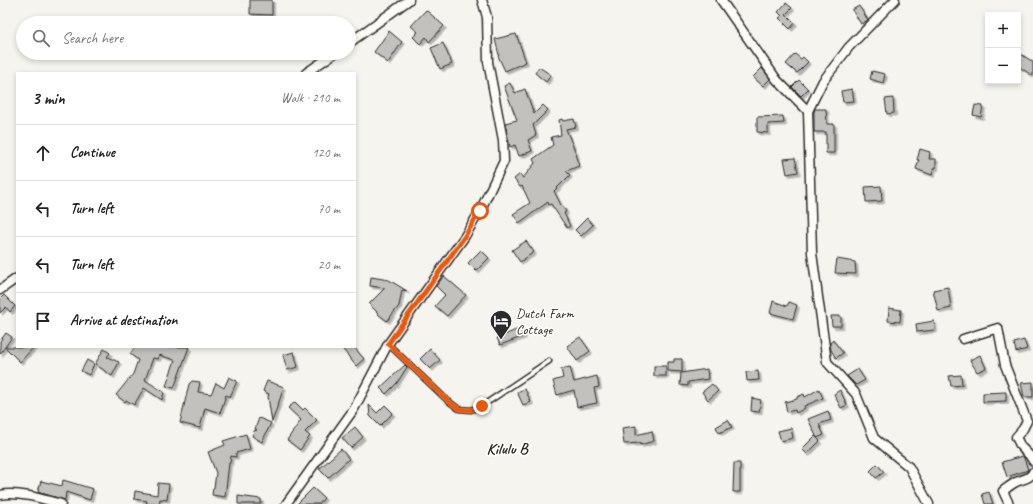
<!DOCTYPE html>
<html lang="en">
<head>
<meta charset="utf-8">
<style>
  :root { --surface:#fff; --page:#f6f6f6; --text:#222; --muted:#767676; --line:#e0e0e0 }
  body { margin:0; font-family:Caveat,sans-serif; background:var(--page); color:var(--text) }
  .controls { position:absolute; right:12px; top:12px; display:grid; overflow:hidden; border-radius:0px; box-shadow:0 2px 6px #0003 }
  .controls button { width:36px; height:36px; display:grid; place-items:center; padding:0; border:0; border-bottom:1px solid var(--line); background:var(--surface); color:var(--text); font:20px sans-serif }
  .stop { position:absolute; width:12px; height:12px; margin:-9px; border:3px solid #ea580c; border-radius:50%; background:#fff }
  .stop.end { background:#ea580c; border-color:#fff; box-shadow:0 1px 4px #0008 }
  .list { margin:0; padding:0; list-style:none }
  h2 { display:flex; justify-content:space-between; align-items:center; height:52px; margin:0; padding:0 16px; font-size:17px }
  h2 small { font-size:13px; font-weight:400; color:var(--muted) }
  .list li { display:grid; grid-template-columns:26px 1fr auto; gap:12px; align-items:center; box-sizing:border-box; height:56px; padding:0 16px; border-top:1px solid var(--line) }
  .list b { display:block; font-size:15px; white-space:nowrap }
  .list em { font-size:13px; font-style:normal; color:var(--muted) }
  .icon { flex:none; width:22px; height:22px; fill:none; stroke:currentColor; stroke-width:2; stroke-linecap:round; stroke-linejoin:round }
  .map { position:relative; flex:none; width:1033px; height:504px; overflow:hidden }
  .search { position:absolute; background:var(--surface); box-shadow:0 2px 6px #0003; left:16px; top:16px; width:340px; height:44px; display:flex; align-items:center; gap:10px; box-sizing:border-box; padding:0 14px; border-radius:22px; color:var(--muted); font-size:15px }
  .panel { position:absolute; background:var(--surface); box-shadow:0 2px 6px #0003; left:16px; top:72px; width:340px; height:276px; border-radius:0px }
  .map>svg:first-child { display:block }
  .building { fill:#c2c1be; stroke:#2b2b2b; filter:url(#shadow) }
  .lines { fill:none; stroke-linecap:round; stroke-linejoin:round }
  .service-casing { stroke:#2b2b2b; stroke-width:7 }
  .minor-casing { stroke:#2b2b2b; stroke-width:11 }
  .service { stroke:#fdfcf7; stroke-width:4 }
  .minor { stroke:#fdfcf7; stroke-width:8 }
  .route { stroke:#ea580c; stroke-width:5 }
  .labels { text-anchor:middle; stroke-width:3.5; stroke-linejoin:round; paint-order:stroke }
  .poi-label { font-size:14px; fill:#2b2b2b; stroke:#fdfcf7; text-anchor:start }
  .quarter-label { font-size:16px; font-weight:bold; fill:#2b2b2b; stroke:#fdfcf7 }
</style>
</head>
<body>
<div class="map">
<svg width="1033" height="504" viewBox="0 0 1033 504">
  <defs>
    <filter id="shadow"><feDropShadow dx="2.5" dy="2.5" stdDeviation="0" flood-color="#0004"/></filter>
  </defs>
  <rect width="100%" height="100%" fill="#f5f4ef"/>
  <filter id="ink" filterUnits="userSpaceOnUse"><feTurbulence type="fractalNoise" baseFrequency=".025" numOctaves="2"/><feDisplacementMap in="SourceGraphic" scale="8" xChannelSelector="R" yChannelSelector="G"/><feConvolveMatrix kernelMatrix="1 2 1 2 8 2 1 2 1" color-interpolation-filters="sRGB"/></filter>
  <g filter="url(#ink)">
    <g class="building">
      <polygon points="250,0 272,0 272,15 250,14"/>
      <polygon points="786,3 792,8 786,14 795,23 790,29 779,18 782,16 778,12"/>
      <polygon points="859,6 868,20 861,24 852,10"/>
      <polygon points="426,10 444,26 429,42 426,37 420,44 413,37 418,32 411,26"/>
      <polygon points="389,31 402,42 388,63 374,52"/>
      <polygon points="516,34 526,62 505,71 498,56 499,55 495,39"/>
      <polygon points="443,43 452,64 440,69 431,48"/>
      <polygon points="795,54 801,59 803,57 808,62 797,73 786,64"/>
      <polygon points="1021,54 1033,62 1033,76 1018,66 1018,59"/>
      <polygon points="539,67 551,75 546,82 535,73"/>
      <polygon points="762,68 770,79 763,86 753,77"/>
      <polygon points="872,71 885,74 883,83 870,79"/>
      <polygon points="799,80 808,89 801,96 792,87"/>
      <polygon points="510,83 515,93 525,89 534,114 543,105 548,110 533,125 536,135 528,140 532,151 519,156 515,145 510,147 505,123 517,120 504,86"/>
      <polygon points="852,89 854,101 843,102 841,91"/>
      <polygon points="893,98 894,113 887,114 885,99"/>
      <polygon points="975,105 983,106 981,117 973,115"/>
      <polygon points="815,109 826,109 827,124 834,124 834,153 826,153 826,132 814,132 814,112"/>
      <polygon points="783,116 784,123 768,124 768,133 757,132 757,117"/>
      <polygon points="562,119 563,121 574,119 576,127 566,129 577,156 576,157 579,166 566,171 570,175 554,191 562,207 563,206 566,212 564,213 570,226 567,228 551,204 549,205 548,202 519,223 513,214 530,203 522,186 520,187 514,179 520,174 523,178 535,163 533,159 553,145 551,137 561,135 559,120"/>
      <polygon points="920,149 930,152 929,159 936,159 936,168 934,168 932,175 916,169 919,160 917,160"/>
      <polygon points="795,158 798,172 787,174 784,159"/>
      <polygon points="881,186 882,201 866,202 865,187"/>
      <polygon points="587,218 593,225 581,236 575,230"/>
      <polygon points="526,241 534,252 520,262 512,250"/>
      <polygon points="481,250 489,258 476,271 468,263"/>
      <polygon points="837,259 855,262 856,274 835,273"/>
      <polygon points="444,276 466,295 447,316 435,306 445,295 436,286"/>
      <polygon points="371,277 389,280 407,291 402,290 399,306 387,321 378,314 378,313 369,304 385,288 370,286"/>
      <polygon points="948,287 951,308 938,311 933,290"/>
      <polygon points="4,295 15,306 10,312 6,307 0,313 0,299"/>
      <polygon points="773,301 787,306 789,302 797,305 793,319 770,313"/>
      <polygon points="889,308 901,310 900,322 888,321"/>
      <polygon points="831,316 841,316 841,326 832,326"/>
      <polygon points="934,321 935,330 917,332 916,324"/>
      <polygon points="521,328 524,336 500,345 497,338"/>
      <polygon points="6,333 12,337 5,347 34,347 20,362 5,347 0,354 0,341"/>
      <polygon points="580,337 590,351 577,361 567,346"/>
      <polygon points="833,340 843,353 836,358 831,350 830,343"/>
      <polygon points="1024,340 1027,349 1016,352 1014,343"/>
      <polygon points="135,347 189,347 174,388 166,386 175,360 159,355 158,359 153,358 145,380 164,392 162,400 144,388 134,405 126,400 125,402 116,395 133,374 138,360 130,354"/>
      <polygon points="341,347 354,347 364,359 356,366"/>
      <polygon points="104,349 110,353 107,357 119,362 112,376 95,364"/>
      <polygon points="430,349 440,360 430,369 420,359"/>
      <polygon points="294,352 298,367 287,370 283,355"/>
      <polygon points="980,355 986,368 977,372 970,360"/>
      <polygon points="674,359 682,359 682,372 668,371 668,362 674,362"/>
      <polygon points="87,360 94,364 89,375 81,371"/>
      <polygon points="405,365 407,367 397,383 386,394 380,388"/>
      <rect x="654" y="366" width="12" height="10"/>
      <polygon points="570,367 574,382 597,376 599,387 594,388 597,403 577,407 574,390 557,395 553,381 563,378 561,369"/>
      <polygon points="707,369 708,379 688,382 688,386 680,385 681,373"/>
      <polygon points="858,369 865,380 856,385 847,376"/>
      <polygon points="758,371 759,380 747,381 746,372"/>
      <polygon points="961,375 962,385 951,386 949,376"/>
      <polygon points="229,377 237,381 230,397 226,395 220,413 205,408 200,428 180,423 189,384 192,381 200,382 198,392 211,394 216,383 224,388"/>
      <polygon points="267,381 284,387 272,422 268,397 269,394 263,391"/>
      <polygon points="1033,382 1033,397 1024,397 1021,383"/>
      <polygon points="712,384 718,391 708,400 702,392"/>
      <polygon points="525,389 531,402 523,405 517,392"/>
      <polygon points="819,389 823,398 804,406 805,408 796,413 795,410 787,412 785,402 797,399 797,397 804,394 805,397"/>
      <polygon points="840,390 847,405 841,408 834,394"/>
      <polygon points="1006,392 1006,401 983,402 983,393"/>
      <polygon points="752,398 761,400 759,412 751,411"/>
      <polygon points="295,402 303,410 305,408 317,420 305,432 310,436 300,450 287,440 301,420 288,408"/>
      <polygon points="369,405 377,413 385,405 393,413 380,426 370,416"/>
      <polygon points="828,411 831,420 819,424 824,435 817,438 808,419"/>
      <polygon points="259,418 271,423 262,442 252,436 254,431 257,430 255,429"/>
      <polygon points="728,420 732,427 719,433 716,427"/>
      <polygon points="636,426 636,435 652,431 654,441 640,445 640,443 624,444 622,428"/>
      <polygon points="355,427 363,437 351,448 342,438"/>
      <polygon points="791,428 793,438 781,441 778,431"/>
      <polygon points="246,434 250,449 236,453 236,457 231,456 230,463 229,463 225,497 212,495 213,488 214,488 216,473 208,452 225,445 223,441"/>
      <polygon points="815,436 820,441 807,454 802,449"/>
      <polygon points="341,449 349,459 328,478 319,469"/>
      <polygon points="1022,456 1024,458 1028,470 1007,477 1002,462"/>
      <polygon points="734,463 740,463 740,492 733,492"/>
      <polygon points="877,464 884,472 876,478 870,471"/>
      <polygon points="63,480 93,489 90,500 66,492 65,500 38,492 41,481 62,486"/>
      <polygon points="158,483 169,484 167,500 160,499 159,504 146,504 147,501 134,499 135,491 157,495"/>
      <polygon points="313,488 324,498 319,504 297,504"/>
      <polygon points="989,492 993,504 985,504 982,494"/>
      <polygon points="238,496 261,499 261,504 238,504"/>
    </g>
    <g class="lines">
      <g class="service-casing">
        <polyline id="service" points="388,344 447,400 459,409 471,410 482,406 549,361"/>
      </g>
      <g class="minor-casing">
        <g id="minor">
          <polyline points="721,0 777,80 808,111"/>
          <polyline points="895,0 849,47 823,81 808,111 812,253 827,362 856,394 874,438 909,467 929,504"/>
          <polyline points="349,43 409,0"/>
          <polyline points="306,73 335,53"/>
          <polyline points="0,290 17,278"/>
          <polyline points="963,339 998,328 1005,365 1027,421 1023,429 1016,437 1021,447 1030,456 1033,461"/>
          <path d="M0,495C18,491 43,499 61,504"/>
          <polyline points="286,504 354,409 388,344 465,236 480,211 504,161 503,140 488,62 487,17 482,0"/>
          <path d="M1009,504L1003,491C1007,488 1012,484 1016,482C1023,479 1030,479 1033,472"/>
        </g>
      </g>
      <use href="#service" class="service"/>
      <use href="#minor" class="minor"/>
    </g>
  </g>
  <g class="lines" filter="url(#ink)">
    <polyline class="route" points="480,211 465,236 388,344 447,400 459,409 471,410 482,406"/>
  </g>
  <defs>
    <g id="hotel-pin" transform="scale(1.15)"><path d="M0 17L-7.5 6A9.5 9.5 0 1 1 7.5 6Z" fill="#2b2b2b" stroke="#fdfcf7"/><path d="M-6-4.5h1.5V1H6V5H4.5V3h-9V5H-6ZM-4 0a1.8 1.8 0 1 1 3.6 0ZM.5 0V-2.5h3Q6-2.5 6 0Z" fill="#fff"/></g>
  </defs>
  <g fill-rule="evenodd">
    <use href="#hotel-pin" x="501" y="321"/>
  </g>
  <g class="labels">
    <g class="poi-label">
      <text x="516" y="318">Dutch Farm<tspan x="516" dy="16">Cottage</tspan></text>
    </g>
    <g class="quarter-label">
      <text x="507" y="454">Kilulu B</text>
    </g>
  </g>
</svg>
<div class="controls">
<button>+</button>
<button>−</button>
</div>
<div class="stop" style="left:480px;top:211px"></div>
<div class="stop end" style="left:482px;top:406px"></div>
<div class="search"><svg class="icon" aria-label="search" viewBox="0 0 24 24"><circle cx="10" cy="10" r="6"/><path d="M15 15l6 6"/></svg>Search here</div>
<section class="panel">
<h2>3 min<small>Walk · 210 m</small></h2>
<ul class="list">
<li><svg class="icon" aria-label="ahead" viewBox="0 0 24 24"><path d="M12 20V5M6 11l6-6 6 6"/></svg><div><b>Continue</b></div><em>120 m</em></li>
<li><svg class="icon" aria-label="left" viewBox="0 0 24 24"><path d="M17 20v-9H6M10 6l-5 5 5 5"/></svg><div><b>Turn left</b></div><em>70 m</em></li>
<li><svg class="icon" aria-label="left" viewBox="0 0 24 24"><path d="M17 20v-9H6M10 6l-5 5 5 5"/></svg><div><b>Turn left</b></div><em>20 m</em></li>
<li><svg class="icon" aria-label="arrive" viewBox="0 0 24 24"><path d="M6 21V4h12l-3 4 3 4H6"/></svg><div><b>Arrive at destination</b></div></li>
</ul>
</section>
</div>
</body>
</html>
